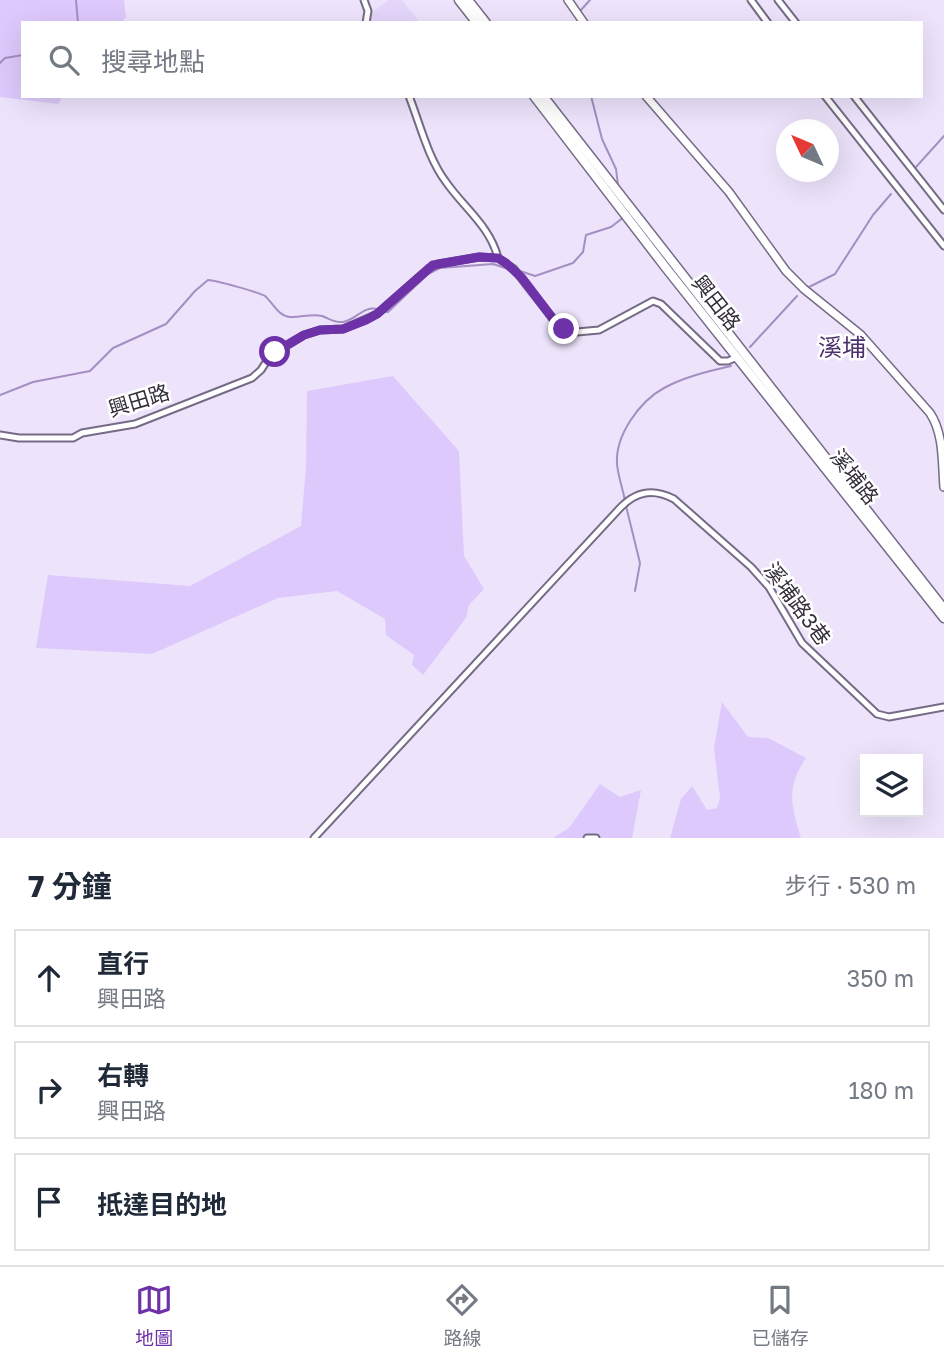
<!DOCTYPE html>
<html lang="zh-TW">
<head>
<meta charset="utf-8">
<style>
  :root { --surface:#fff; --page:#f6f6f7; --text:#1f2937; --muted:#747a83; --line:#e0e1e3; --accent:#6e32a8 }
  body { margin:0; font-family:"Golos Text","Noto Sans TC",sans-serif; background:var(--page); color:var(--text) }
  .controls { position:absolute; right:21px; bottom:21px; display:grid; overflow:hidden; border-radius:0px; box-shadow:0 7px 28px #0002 }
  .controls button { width:63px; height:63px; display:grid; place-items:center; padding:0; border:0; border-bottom:2px solid var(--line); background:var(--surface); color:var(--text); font:35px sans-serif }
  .compass { position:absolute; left:776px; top:119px; width:63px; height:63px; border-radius:50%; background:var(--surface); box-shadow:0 7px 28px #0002; rotate:314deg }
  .stop { position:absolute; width:21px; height:21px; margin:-16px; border:5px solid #6e32a8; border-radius:50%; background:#fff }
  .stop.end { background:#6e32a8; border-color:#fff; box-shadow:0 2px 7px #0008 }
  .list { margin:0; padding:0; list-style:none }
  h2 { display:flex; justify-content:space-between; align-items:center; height:91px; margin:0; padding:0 28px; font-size:30px }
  h2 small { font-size:23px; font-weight:400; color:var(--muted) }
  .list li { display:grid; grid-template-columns:46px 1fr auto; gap:21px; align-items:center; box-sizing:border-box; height:98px; margin:0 14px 14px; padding:0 14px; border:2px solid var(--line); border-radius:0px }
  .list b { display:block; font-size:26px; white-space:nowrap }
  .list p { margin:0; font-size:23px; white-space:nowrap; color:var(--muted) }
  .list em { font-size:23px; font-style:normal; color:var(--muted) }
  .icon { flex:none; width:38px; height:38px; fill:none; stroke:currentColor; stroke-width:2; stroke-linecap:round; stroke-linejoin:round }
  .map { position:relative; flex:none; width:944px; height:838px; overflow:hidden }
  .search { position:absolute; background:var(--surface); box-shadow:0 7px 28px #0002; left:21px; right:21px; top:21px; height:77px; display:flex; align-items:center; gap:18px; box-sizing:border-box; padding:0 24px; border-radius:0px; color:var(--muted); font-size:26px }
  .sheet { height:427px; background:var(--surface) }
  nav { display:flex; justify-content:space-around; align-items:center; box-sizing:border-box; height:98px; border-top:2px solid var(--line); background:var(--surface); font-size:19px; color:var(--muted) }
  nav a { display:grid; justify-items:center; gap:4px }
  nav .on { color:var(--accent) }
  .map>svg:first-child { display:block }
  .built { fill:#e4d5fb }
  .green { fill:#dec9fc }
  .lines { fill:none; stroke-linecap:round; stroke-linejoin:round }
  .stream { stroke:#a48ec2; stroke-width:2 }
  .street-casing { stroke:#766b86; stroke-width:9 }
  .secondary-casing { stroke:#766b86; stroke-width:10 }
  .primary-casing { stroke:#766b86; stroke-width:11 }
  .street { stroke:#fff; stroke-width:5 }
  .secondary { stroke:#fff; stroke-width:7 }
  .primary { stroke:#fff; stroke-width:8 }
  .route { stroke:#6e32a8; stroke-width:9 }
  .labels { text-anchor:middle; stroke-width:5; stroke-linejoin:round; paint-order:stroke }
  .street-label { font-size:21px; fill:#332e3a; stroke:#fff }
  .quarter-label { font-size:24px; fill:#4c316b; stroke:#fff }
</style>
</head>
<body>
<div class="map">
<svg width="944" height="838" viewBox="0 0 944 838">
  <rect width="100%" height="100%" fill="#ede4fc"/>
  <polygon class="built" points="389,0 402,0 420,23 368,23 370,14"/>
  <g class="green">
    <polygon points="0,0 124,0 126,17 121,23 23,23 23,96 63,96 58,104 0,97"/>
    <polygon points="393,376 459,451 464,556 484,589 469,605 466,618 423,675 412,665 414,655 386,635 385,619 337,591 278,598 152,654 36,648 48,575 190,586 301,526 306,466 307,391"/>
    <path d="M722,702L748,737L768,738L806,758C786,787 791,806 801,838H670L681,799L692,786L707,810L717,808L720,798L714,748Z"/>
    <polygon points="600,784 620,797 641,790 632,838 553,838 569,828"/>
  </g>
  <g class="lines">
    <g class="stream">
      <polyline points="76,0 78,23"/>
      <polyline points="580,11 590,0"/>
      <polyline points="0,63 5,58 23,55"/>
      <polyline points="591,96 602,139 616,169 618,185"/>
      <polyline points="916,167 944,136"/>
      <polyline points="517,270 535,276 573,263 583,252 586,235 611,227 624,217"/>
      <polyline points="809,287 835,274 873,215 891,194"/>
      <polyline points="382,312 388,312 428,274 440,268 493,264 511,270"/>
      <polyline points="750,347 797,296"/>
      <path d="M0,395L33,382L90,371L113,348L166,324L195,291L208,280C215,280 261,293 265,296C273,303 278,316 290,317C300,318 312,313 322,316C330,319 334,323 343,322C356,320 363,306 377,309"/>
      <path d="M625,501C623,489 618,476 617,464C615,435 640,401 664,388C684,377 709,371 731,366"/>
      <polyline points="626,506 640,563 635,591"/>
    </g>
    <g class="street-casing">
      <g id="street">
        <polyline points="364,0 368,11 366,23"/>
        <polyline points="751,0 768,23"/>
        <polyline points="778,0 796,23"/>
        <path d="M409,96C420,124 428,158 446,182C464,208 490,226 498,258"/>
        <polyline points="825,96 944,246"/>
        <polyline points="854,96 944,210"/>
        <polyline points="0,435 19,438 73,438 82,433 135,424 252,378 261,370 270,356 304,335 320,330 343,329 377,314 429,268 438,264 479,257 498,258 514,269 560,328 577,332 599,330 653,301 661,304 720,361 728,361 737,357"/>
        <path d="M314,838L620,508C636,491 653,488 674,499L751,567L769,587L802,643L877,714L889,717L944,707"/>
        <polyline points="587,838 596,838"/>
      </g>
    </g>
    <g class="secondary-casing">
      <g id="secondary">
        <polyline points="568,0 584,23"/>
        <path d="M646,96L729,192L786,271L804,289L861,335L930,413C944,434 942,463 944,487"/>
      </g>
    </g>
    <g class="primary-casing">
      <g id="primary">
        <polyline points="459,0 477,23"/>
        <polyline points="468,0 486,23"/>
        <polyline points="534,96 666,268 944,618"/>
        <polyline points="543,96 944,609"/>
      </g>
    </g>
    <use href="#street" class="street"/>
    <use href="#secondary" class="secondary"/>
    <use href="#primary" class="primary"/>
  </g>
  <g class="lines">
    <polyline class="route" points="275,352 304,335 320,330 343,329 366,320 377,314 433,265 479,257 498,258 506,263 522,278 557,324 564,329"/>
  </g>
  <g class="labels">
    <g class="street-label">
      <text transform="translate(716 303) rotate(52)" y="7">興田路</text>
      <text transform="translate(139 401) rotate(-17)" y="7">興田路</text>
      <text transform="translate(854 477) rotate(52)" y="7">溪埔路</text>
      <text transform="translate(797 604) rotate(54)" y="7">溪埔路3巷</text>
    </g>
    <g class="quarter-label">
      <text x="842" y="356">溪埔</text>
    </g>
  </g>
</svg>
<div class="controls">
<button><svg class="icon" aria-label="layers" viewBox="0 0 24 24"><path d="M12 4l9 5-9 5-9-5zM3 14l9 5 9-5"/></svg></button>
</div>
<svg class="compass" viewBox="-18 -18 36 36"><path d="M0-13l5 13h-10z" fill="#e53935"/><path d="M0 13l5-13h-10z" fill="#747a83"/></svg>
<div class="stop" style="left:275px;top:352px"></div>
<div class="stop end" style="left:564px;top:329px"></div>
<div class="search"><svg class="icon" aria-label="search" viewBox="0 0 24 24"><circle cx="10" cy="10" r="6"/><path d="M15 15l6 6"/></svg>搜尋地點</div>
</div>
<section class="sheet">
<h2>7 分鐘<small>步行 · 530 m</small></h2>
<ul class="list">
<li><svg class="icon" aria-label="ahead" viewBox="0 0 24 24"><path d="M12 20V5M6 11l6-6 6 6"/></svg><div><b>直行</b><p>興田路</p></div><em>350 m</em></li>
<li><svg class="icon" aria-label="right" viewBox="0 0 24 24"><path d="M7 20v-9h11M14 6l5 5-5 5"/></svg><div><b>右轉</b><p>興田路</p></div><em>180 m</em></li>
<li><svg class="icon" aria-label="arrive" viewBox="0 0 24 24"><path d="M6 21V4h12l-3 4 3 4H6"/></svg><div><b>抵達目的地</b></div></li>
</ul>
</section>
<nav>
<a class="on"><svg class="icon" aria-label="map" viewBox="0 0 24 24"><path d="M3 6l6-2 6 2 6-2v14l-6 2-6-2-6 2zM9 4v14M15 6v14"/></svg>地圖</a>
<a><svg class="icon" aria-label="directions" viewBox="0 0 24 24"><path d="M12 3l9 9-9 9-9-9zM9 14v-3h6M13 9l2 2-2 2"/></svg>路線</a>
<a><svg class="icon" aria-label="saved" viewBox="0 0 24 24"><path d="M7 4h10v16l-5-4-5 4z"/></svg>已儲存</a>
</nav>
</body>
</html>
